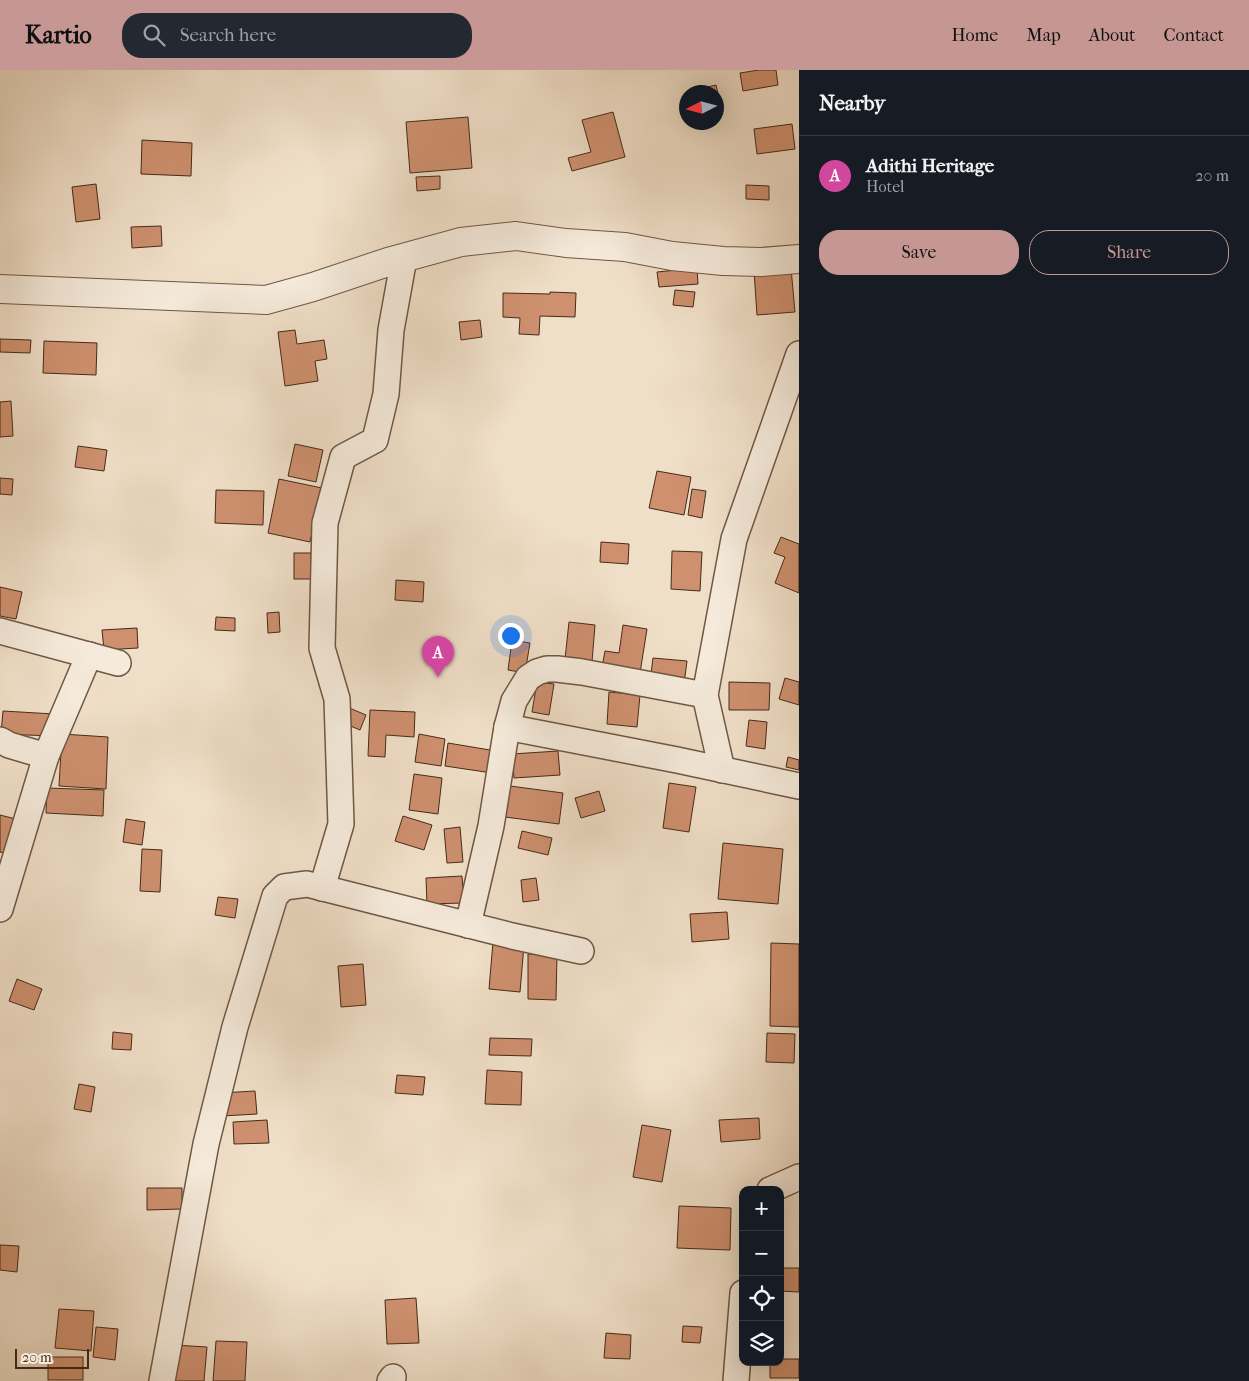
<!DOCTYPE html>
<html lang="en">
<head>
<meta charset="utf-8">
<style>
  :root { --surface:#171b24; --page:#242831; --text:#f1f3f6; --muted:#9ea1a6; --line:#363941; --accent:#c59692 }
  body { margin:0; font-family:"IM FELL French Canon",serif; background:var(--page); color:var(--text) }
  .controls { position:absolute; right:15px; bottom:15px; display:grid; overflow:hidden; border-radius:10px; box-shadow:0 5px 20px #0002 }
  .controls button { width:45px; height:45px; display:grid; place-items:center; padding:0; border:0; border-bottom:1px solid var(--line); background:var(--surface); color:var(--text); font:25px sans-serif }
  .compass { position:absolute; left:679px; top:15px; width:45px; height:45px; border-radius:50%; background:var(--surface); box-shadow:0 5px 20px #0002; rotate:264deg }
  .scale { position:absolute; left:15px; bottom:12px; width:74px; box-sizing:border-box; padding-left:5px; border:2px solid #462a17; border-top:0; font-size:14px; line-height:18px; white-space:nowrap; color:#462a17; -webkit-text-stroke:4px #f5eadb; paint-order:stroke }
  .you { position:absolute; left:510px; top:565px; width:18px; height:18px; margin:-12px; border:4px solid #fff; border-radius:50%; background:#1a73e8; box-shadow:0 0 0 8px #1a73e833 }
  .badge { display:grid; place-items:center; width:32px; height:32px; border-radius:50%; background:var(--accent); color:#fff; font-size:16px; font-weight:700 }
  .pin { position:absolute; translate:-50% -41px; filter:drop-shadow(0 1px 2px #0008) }
  .pin::after { content:''; position:absolute; top:26px; width:18px; height:15px; background:inherit; clip-path:polygon(0 0,100% 0,50% 100%) }
  .list { margin:0; padding:0; list-style:none }
  h2 { display:flex; justify-content:space-between; align-items:center; height:65px; margin:0; padding:0 20px; font-size:21px }
  h2 small { font-size:16px; font-weight:400; color:var(--muted) }
  .list li { display:grid; grid-template-columns:32px 1fr auto; gap:15px; align-items:center; box-sizing:border-box; height:80px; padding:0 20px; border-top:1px solid var(--line) }
  .list b { display:block; font-size:19px; white-space:nowrap }
  .list p { margin:0; font-size:16px; white-space:nowrap; color:var(--muted) }
  .list em { font-size:16px; font-style:normal; color:var(--muted) }
  .actions { display:flex; gap:10px; padding:15px 20px }
  .actions a { flex:1; padding:11px 0; border:1px solid var(--accent); border-radius:20px; text-align:center; font-size:18px; color:var(--accent) }
  .actions .main { background:var(--accent); color:#111 }
  .icon { flex:none; width:28px; height:28px; fill:none; stroke:currentColor; stroke-width:2; stroke-linecap:round; stroke-linejoin:round }
  .map { position:relative; flex:none; width:799px; height:1311px; overflow:hidden }
  header { display:flex; align-items:center; gap:30px; box-sizing:border-box; height:70px; padding:0 25px; background:var(--accent); color:#111 }
  header strong { font-size:24px }
  nav { display:flex; gap:28px; margin-inline-start:auto; font-size:18px }
  .search { width:350px; height:45px; background:var(--page); display:flex; align-items:center; gap:12px; box-sizing:border-box; padding:0 18px; border-radius:20px; color:var(--muted); font-size:19px }
  main { display:flex }
  aside { flex:1; background:var(--surface) }
  .map>svg:first-child { display:block }
  .building { fill:#ce906f; stroke:#462a17 }
  .lines { fill:none; stroke-linecap:round; stroke-linejoin:round }
  .minor-casing { stroke:#705743; stroke-width:28 }
  .tertiary-casing { stroke:#705743; stroke-width:30 }
  .minor { stroke:#f5eadb; stroke-width:25 }
  .tertiary { stroke:#f5eadb; stroke-width:28 }
</style>
</head>
<body>
<header>
<strong>Kartio</strong>
<div class="search"><svg class="icon" aria-label="search" viewBox="0 0 24 24"><circle cx="10" cy="10" r="6"/><path d="M15 15l6 6"/></svg>Search here</div>
<nav><a>Home</a><a>Map</a><a>About</a><a>Contact</a></nav>
</header>
<main>
<div class="map">
<svg width="799" height="1311" viewBox="0 0 799 1311">
  <rect width="100%" height="100%" fill="#f0dfc8"/>
  <filter id="stains"><feTurbulence type="fractalNoise" baseFrequency=".004" numOctaves="4"/><feColorMatrix values="0 0 0 0 .2 0 0 0 0 .09 0 0 0 0 .02 0 0 0 .5 -.17"/></filter>
  <radialGradient id="worn" r=".72"><stop offset=".6" stop-color="#630" stop-opacity="0"/><stop offset="1" stop-color="#630" stop-opacity=".3"/></radialGradient>
  <g class="building">
    <polygon points="759,0 776,0 778,15 743,21 740,3"/>
    <polygon points="716,15 720,32 716,33 716,22 700,22 699,19"/>
    <polygon points="613,42 625,87 572,101 568,88 591,82 582,50"/>
    <polygon points="468,47 472,98 410,103 406,52"/>
    <polygon points="792,54 795,79 757,84 754,59"/>
    <polygon points="142,70 192,73 191,106 141,104"/>
    <polygon points="440,106 440,119 417,121 416,107"/>
    <polygon points="96,114 100,149 76,152 72,117"/>
    <polygon points="746,115 769,116 769,130 746,129"/>
    <polygon points="161,156 162,176 132,178 131,157"/>
    <polygon points="697,198 698,214 659,217 657,202"/>
    <polygon points="791,198 795,242 757,245 754,201"/>
    <polygon points="675,220 695,222 693,237 673,235"/>
    <polygon points="550,222 576,223 575,247 540,246 539,265 519,264 520,248 503,247 503,223 550,224"/>
    <polygon points="480,250 482,267 461,270 459,252"/>
    <polygon points="295,260 297,274 324,270 327,289 315,291 318,311 285,316 278,262"/>
    <polygon points="0,269 31,270 30,283 0,282"/>
    <polygon points="44,271 97,273 96,305 43,303"/>
    <polygon points="11,331 13,366 0,367 0,332"/>
    <polygon points="295,374 323,380 316,412 288,406"/>
    <polygon points="78,376 107,380 104,401 75,397"/>
    <polygon points="657,401 691,407 684,445 649,438"/>
    <polygon points="0,408 13,409 12,425 0,424"/>
    <polygon points="279,409 322,418 310,472 268,463"/>
    <polygon points="692,419 706,421 702,448 688,445"/>
    <polygon points="216,420 264,421 263,455 215,453"/>
    <polygon points="781,467 799,474 799,523 775,513 785,487 774,483"/>
    <polygon points="601,472 629,474 628,494 600,492"/>
    <polygon points="672,481 702,482 700,521 671,519"/>
    <rect x="294" y="483" width="17" height="26"/>
    <polygon points="396,510 424,512 423,532 395,530"/>
    <polygon points="0,517 22,522 16,549 0,546"/>
    <polygon points="279,542 280,562 268,563 267,543"/>
    <polygon points="216,547 235,548 235,561 215,560"/>
    <polygon points="569,552 595,555 592,592 565,589"/>
    <polygon points="623,555 647,559 640,603 602,597 605,581 619,583"/>
    <polygon points="137,558 138,578 104,580 102,560"/>
    <polygon points="512,570 530,573 525,603 508,600"/>
    <polygon points="653,588 687,591 684,614 650,611"/>
    <polygon points="785,608 799,612 799,635 779,629"/>
    <polygon points="537,612 554,614 549,645 532,642"/>
    <polygon points="729,612 770,613 769,640 729,640"/>
    <polygon points="609,622 640,625 637,657 607,654"/>
    <polygon points="347,637 366,645 360,660 341,652"/>
    <polygon points="370,640 415,642 414,667 386,665 385,687 368,686"/>
    <polygon points="3,641 54,644 53,666 1,664"/>
    <polygon points="749,650 767,652 765,679 746,676"/>
    <polygon points="62,664 108,667 106,719 59,716"/>
    <polygon points="419,664 445,669 441,696 415,692"/>
    <polygon points="448,673 496,681 492,703 445,696"/>
    <polygon points="558,681 560,705 514,708 512,684"/>
    <polygon points="788,687 799,690 799,700 786,697"/>
    <polygon points="414,704 442,708 438,744 409,740"/>
    <polygon points="669,713 696,717 689,762 663,758"/>
    <polygon points="510,716 563,723 559,754 505,747"/>
    <polygon points="47,718 104,720 103,746 46,743"/>
    <polygon points="599,721 605,741 581,748 575,728"/>
    <polygon points="0,745 16,749 8,784 0,782"/>
    <polygon points="403,746 432,755 424,780 395,771"/>
    <polygon points="126,749 145,752 142,775 123,772"/>
    <polygon points="460,757 463,792 447,793 444,759"/>
    <polygon points="522,761 552,768 548,785 518,778"/>
    <polygon points="723,773 783,779 778,834 718,829"/>
    <polygon points="142,779 162,780 160,822 140,821"/>
    <polygon points="462,806 464,833 427,834 426,808"/>
    <polygon points="536,808 539,830 523,832 521,810"/>
    <polygon points="218,827 238,829 235,848 215,845"/>
    <polygon points="727,842 729,869 692,872 690,844"/>
    <polygon points="493,872 524,875 520,922 489,919"/>
    <polygon points="771,873 799,874 799,957 770,956"/>
    <polygon points="528,884 557,885 556,930 528,929"/>
    <polygon points="363,894 366,935 341,937 338,896"/>
    <polygon points="17,909 42,919 34,940 9,931"/>
    <polygon points="113,962 132,964 131,980 112,979"/>
    <polygon points="767,963 795,964 794,993 766,992"/>
    <polygon points="490,968 532,969 531,986 489,985"/>
    <polygon points="487,1000 522,1002 521,1035 485,1034"/>
    <polygon points="397,1005 425,1007 423,1025 395,1023"/>
    <polygon points="79,1014 95,1017 91,1042 74,1039"/>
    <polygon points="255,1021 257,1044 222,1046 221,1023"/>
    <polygon points="759,1048 760,1069 721,1072 719,1050"/>
    <polygon points="267,1050 269,1073 234,1074 233,1052"/>
    <polygon points="642,1055 671,1060 662,1112 633,1107"/>
    <polygon points="147,1118 182,1118 182,1139 147,1140"/>
    <polygon points="679,1136 731,1138 730,1180 677,1178"/>
    <polygon points="0,1175 19,1176 17,1202 0,1200"/>
    <polygon points="780,1198 799,1198 799,1222 780,1221"/>
    <polygon points="416,1228 419,1273 387,1274 385,1230"/>
    <polygon points="59,1239 94,1241 91,1281 55,1278"/>
    <polygon points="683,1256 702,1257 700,1273 682,1272"/>
    <polygon points="96,1257 118,1259 115,1290 93,1287"/>
    <polygon points="606,1263 631,1265 630,1289 604,1288"/>
    <polygon points="216,1271 247,1272 245,1311 213,1311"/>
    <polygon points="174,1275 207,1277 204,1311 172,1311"/>
    <rect x="48" y="1287" width="35" height="23"/>
    <polygon points="780,1289 799,1289 799,1308 770,1308 770,1292 780,1292"/>
  </g>
  <g class="lines">
    <g class="minor-casing">
      <g id="minor">
        <polyline points="0,561 118,593"/>
        <polyline points="507,657 677,690 799,716"/>
        <polyline points="0,670 9,675 46,686 0,839"/>
        <polyline points="46,686 89,585"/>
        <polyline points="722,700 705,625 734,469 799,284"/>
        <polyline points="322,818 341,754 337,629 322,578 325,453 343,387 375,370 386,324 391,260 404,188"/>
        <polyline points="468,855 491,756 507,657 514,631 528,608 537,602 547,599 557,599 582,602 705,625"/>
        <polyline points="770,1120 799,1107"/>
        <polyline points="162,1311 206,1074 235,957 275,826 284,817 307,814 512,866 581,881"/>
        <polyline points="390,1311 393,1307"/>
        <polyline points="736,1311 743,1223"/>
      </g>
    </g>
    <g class="tertiary-casing">
      <polyline id="tertiary" points="0,219 266,230 313,217 388,192 461,172 516,166 566,173 625,177 672,186 723,191 761,192 799,189"/>
    </g>
    <use href="#minor" class="minor"/>
    <use href="#tertiary" class="tertiary"/>
  </g>
  <rect width="100%" height="100%" filter="url(#stains)"/>
  <rect width="100%" height="100%" fill="url(#worn)"/>
</svg>
<div class="controls">
<button>+</button>
<button>−</button>
<button><svg class="icon" aria-label="locate" viewBox="0 0 24 24"><circle cx="12" cy="12" r="6"/><path d="M12 2v4M12 18v4M2 12h4M18 12h4"/></svg></button>
<button><svg class="icon" aria-label="layers" viewBox="0 0 24 24"><path d="M12 4l9 5-9 5-9-5zM3 14l9 5 9-5"/></svg></button>
</div>
<svg class="compass" viewBox="-18 -18 36 36"><path d="M0-13l5 13h-10z" fill="#e53935"/><path d="M0 13l5-13h-10z" fill="#9ea1a6"/></svg>
<div class="scale">20 m</div>
<div class="you"></div>
<div class="pin badge" style="left:438px;top:607px;background:#d1479c">A</div>
</div>
<aside>
<h2>Nearby<small></small></h2>
<ul class="list">
<li><span class="badge" style="background:#d1479c">A</span><div><b>Adithi Heritage</b><p>Hotel</p></div><em>20 m</em></li>
</ul>
<div class="actions"><a class="main">Save</a><a>Share</a></div>
</aside>
</main>
</body>
</html>
